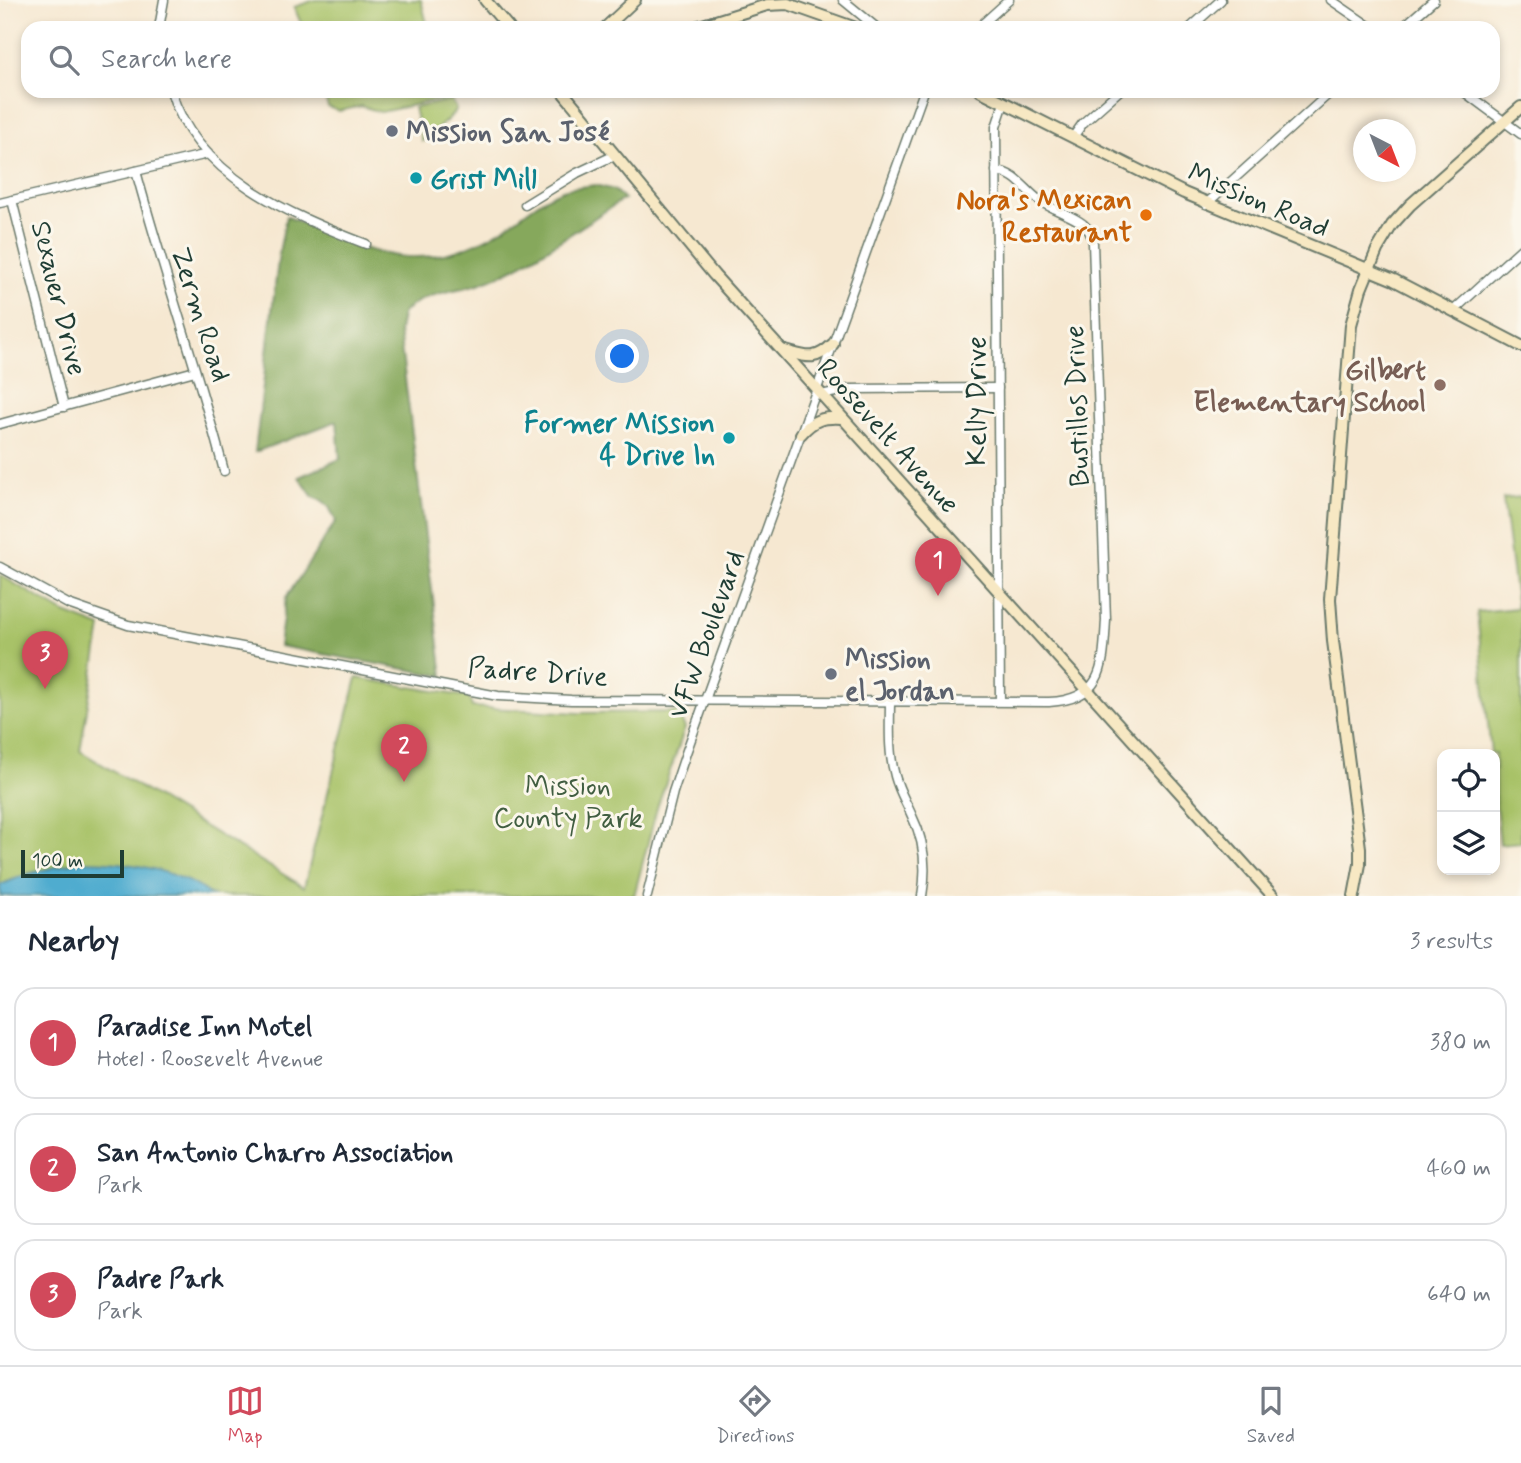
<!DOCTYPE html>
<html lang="en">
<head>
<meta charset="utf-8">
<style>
  :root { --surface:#fff; --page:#f2f2f3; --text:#1f2937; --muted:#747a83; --line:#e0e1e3; --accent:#d1495b }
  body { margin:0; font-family:Mynerve,sans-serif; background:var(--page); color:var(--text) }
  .controls { position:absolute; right:21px; bottom:21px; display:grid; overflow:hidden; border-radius:14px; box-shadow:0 4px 10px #0003 }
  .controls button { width:63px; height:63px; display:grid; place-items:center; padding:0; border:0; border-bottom:2px solid var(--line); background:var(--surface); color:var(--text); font:35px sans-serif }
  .compass { position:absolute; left:1353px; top:119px; width:63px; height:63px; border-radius:50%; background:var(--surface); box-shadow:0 4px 10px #0003; rotate:138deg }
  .scale { position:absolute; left:21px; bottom:18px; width:103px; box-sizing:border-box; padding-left:7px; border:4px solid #1f3d34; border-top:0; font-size:19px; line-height:24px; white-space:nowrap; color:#1f3d34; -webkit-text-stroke:5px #fbf7ec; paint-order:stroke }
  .you { position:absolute; left:623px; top:357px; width:24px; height:24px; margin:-18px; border:5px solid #fff; border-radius:50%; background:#1a73e8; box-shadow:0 0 0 10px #1a73e833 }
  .badge { display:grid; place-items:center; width:46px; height:46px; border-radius:50%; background:var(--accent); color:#fff; font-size:23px; font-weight:700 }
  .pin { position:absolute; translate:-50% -58px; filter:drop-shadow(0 2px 4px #0008) }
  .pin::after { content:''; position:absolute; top:37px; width:24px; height:21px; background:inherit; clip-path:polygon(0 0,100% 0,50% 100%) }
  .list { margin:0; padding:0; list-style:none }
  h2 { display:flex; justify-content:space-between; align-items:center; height:91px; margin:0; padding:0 28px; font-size:30px }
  h2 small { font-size:23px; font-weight:400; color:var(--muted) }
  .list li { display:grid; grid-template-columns:46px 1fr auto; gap:21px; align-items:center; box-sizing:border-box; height:112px; margin:0 14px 14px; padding:0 14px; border:2px solid var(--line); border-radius:21px }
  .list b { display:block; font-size:26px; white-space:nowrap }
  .list p { margin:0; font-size:23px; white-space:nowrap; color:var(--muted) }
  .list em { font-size:23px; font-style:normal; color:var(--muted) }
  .icon { flex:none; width:38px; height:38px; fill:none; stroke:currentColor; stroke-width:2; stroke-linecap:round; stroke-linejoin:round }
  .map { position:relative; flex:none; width:1521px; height:896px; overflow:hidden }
  .search { position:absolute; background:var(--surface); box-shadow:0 4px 10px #0003; left:21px; right:21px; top:21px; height:77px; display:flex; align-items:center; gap:18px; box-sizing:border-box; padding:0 24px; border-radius:21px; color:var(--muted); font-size:26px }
  .sheet { height:469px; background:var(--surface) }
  nav { display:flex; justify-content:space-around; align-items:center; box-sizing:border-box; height:98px; border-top:2px solid var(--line); background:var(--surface); font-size:19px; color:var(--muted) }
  nav a { display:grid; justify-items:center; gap:4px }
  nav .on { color:var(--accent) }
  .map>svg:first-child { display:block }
  .green { fill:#a8c268; stroke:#64804e; stroke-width:2 }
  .forest { fill:#86a85c; stroke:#527248; stroke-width:2 }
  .water { fill:#50accf; stroke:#387482; stroke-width:2 }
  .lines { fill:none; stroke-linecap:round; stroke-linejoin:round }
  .street-casing { stroke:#6a796b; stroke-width:11 }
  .secondary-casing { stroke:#6a796b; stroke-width:14 }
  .street { stroke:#fff; stroke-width:8 }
  .secondary { stroke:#f7e8c3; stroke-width:10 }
  .worship-dot { fill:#6b7280; stroke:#fbf7ec; stroke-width:2.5 }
  .culture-dot { fill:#0f9aa8; stroke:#fbf7ec; stroke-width:2.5 }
  .food-dot { fill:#e8710a; stroke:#fbf7ec; stroke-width:2.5 }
  .education-dot { fill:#8d6e63; stroke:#fbf7ec; stroke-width:2.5 }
  .labels { text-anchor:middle; stroke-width:6; stroke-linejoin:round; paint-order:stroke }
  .worship-label { font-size:28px; font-weight:bold; fill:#5b616d; stroke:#fbf7ec; text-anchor:start }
  .culture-label { font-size:28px; font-weight:bold; fill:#0d838f; stroke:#fbf7ec; text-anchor:start }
  .food-label { font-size:28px; font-weight:bold; fill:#c56008; stroke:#fbf7ec; text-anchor:end }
  .street-label { font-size:28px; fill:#1f3d34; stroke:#fbf7ec }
  .education-label { font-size:28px; font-weight:bold; fill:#785e54; stroke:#fbf7ec; text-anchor:end }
  .park-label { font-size:28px; fill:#415e41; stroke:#fbf7ec }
</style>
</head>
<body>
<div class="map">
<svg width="1521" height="896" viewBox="0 0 1521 896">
  <rect width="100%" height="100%" fill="#fbf7ec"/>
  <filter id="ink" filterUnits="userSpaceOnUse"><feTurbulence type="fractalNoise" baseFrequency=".0143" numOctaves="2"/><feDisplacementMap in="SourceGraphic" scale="14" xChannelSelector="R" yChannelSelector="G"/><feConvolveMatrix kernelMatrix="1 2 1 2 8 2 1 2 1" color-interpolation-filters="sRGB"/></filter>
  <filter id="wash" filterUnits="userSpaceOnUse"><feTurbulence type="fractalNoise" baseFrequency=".00686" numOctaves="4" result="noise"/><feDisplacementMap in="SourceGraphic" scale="28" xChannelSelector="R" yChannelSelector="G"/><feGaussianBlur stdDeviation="1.57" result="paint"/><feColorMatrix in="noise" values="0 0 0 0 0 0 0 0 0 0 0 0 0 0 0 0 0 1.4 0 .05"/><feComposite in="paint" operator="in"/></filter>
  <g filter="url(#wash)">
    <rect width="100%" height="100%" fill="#f6e8d1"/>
    <g class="green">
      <polygon points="315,0 421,0 428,28 303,28 294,7"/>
      <polygon points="323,91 450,91 451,95 450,97 381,112 361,106 339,111 328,107"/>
      <path d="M451,100L456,109C450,122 436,125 431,138L422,141L414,108Z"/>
      <polygon points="1521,497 1521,842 1500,844 1495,795 1495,754 1491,754 1477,612 1517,608 1503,499"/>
      <polygon points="0,575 65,613 101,627 80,751 304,887 357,678 469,697 472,707 580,713 678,712 685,728 657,808 634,896 0,896"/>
    </g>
    <path class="forest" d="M595,185L614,190L624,199C582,225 527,267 481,283C455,292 421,292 402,314L399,331L443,676L279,646L286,598L336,521L329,507L323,501L313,497L299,477L340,459L337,421L255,452L279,253L286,216C364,250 418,281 499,231C520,218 540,198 563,190C573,187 585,187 595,185Z"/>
    <path class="water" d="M81,861C126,861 175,868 212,896H0V885L27,874Z"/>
  </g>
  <g filter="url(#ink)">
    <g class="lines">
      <g class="street-casing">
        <g id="street">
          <polyline points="843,0 877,28"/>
          <polyline points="1331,0 1372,28"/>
          <polyline points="159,28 164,0"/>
          <polyline points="978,28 1009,0"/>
          <polyline points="1190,28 1221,0"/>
          <polyline points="1402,28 1434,0"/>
          <path d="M171,91C196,176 291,215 366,244"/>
          <polyline points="1463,91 1521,134"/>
          <polyline points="1073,137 1083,123 1119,91"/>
          <path d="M136,171C163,272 198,370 224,471"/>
          <polyline points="12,200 64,407"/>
          <polyline points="0,203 208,154"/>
          <polyline points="1206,204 1332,91"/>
          <polyline points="525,205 577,173 615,155"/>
          <polyline points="1454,310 1521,249"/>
          <polyline points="821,395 850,389 998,388"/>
          <polyline points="0,424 195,371"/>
          <path d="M0,567L68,604L128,625L498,696L571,700L1049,702C1105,699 1103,665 1106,620L1093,243C1092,235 1089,229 1083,224C1070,214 1053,210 1040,201C1024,189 1016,173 996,171"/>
          <path d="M890,700C890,725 888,752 895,776C899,791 906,802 912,816C925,842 927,868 922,896"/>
          <polyline points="1000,700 996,127 1004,103"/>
          <polyline points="647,896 673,792 686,753 924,91"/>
        </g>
      </g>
      <g class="secondary-casing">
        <g id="secondary">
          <polyline points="485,0 509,28"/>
          <polyline points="605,28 635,0"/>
          <polyline points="693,28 767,5 788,4 856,28"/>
          <polyline points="562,91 714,275 1273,896"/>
          <polyline points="981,91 1184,193 1394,280 1521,346"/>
          <path d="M782,350C805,356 814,363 833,344"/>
          <path d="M801,434C814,419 823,417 842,418"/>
          <polyline points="1354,896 1360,864 1360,848 1333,641 1330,599 1351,325 1361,289 1377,250 1392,225 1410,205 1521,107"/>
        </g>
      </g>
      <use href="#street" class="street"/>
      <use href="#secondary" class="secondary"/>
    </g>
  </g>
  <g class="worship-dot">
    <circle cx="392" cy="131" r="7"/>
    <circle cx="831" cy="674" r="7"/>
  </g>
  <g class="culture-dot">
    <circle cx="416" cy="178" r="7"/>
    <circle cx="729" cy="438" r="7"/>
  </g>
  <circle class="food-dot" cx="1146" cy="215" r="7"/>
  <circle class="education-dot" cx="1440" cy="385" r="7"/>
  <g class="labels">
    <g class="worship-label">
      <text x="406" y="141">Mission San José</text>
      <text x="845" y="668">Mission<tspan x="845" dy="32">el Jordan</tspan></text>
    </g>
    <g class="culture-label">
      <text x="430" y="188">Grist Mill</text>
      <text x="715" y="432" text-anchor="end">Former Mission<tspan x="715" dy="32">4 Drive In</tspan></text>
    </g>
    <g class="food-label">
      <text x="1132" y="209">Nora's Mexican<tspan x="1132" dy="32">Restaurant</tspan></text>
    </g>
    <g class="street-label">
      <text transform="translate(1259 199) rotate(23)" y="10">Mission Road</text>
      <text transform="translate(60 298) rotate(76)" y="10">Sexauer Drive</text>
      <text transform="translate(202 314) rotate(72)" y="10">Zerm Road</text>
      <text transform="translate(975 401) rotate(-90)" y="10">Kelly Drive</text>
      <text transform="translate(1076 406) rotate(-92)" y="10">Bustillos Drive</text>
      <text transform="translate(889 435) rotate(48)" y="10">Roosevelt Avenue</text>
      <text transform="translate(705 634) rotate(-70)" y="10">VFW Boulevard</text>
      <text transform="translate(538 671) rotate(4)" y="10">Padre Drive</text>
    </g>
    <g class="education-label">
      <text x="1426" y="379">Gilbert<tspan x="1426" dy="32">Elementary School</tspan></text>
    </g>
    <g class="park-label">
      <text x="568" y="795">Mission<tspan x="568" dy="32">County Park</tspan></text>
    </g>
  </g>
</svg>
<div class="controls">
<button><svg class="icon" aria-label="locate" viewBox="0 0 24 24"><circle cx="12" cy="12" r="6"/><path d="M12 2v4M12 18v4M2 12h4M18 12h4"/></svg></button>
<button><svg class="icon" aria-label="layers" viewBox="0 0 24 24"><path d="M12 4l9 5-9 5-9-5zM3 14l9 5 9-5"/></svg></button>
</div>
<svg class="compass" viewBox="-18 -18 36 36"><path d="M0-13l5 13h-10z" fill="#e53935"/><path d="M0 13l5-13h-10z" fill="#747a83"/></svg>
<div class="scale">100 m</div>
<div class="you"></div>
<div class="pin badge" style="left:938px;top:596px">1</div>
<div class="pin badge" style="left:404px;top:782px">2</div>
<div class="pin badge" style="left:45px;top:689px">3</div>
<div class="search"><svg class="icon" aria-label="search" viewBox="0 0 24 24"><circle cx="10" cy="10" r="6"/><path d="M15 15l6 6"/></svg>Search here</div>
</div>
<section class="sheet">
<h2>Nearby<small>3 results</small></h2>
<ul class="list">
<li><span class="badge">1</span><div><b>Paradise Inn Motel</b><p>Hotel · Roosevelt Avenue</p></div><em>380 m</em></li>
<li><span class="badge">2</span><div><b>San Antonio Charro Association</b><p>Park</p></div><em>460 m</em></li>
<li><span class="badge">3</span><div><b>Padre Park</b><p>Park</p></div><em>640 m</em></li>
</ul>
</section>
<nav>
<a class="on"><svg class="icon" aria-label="map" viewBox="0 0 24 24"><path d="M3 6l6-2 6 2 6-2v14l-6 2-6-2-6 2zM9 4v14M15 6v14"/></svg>Map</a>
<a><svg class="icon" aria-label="directions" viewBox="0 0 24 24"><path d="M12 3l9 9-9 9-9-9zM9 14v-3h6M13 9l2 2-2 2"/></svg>Directions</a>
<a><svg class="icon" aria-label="saved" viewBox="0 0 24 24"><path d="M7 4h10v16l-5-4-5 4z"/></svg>Saved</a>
</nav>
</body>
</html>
